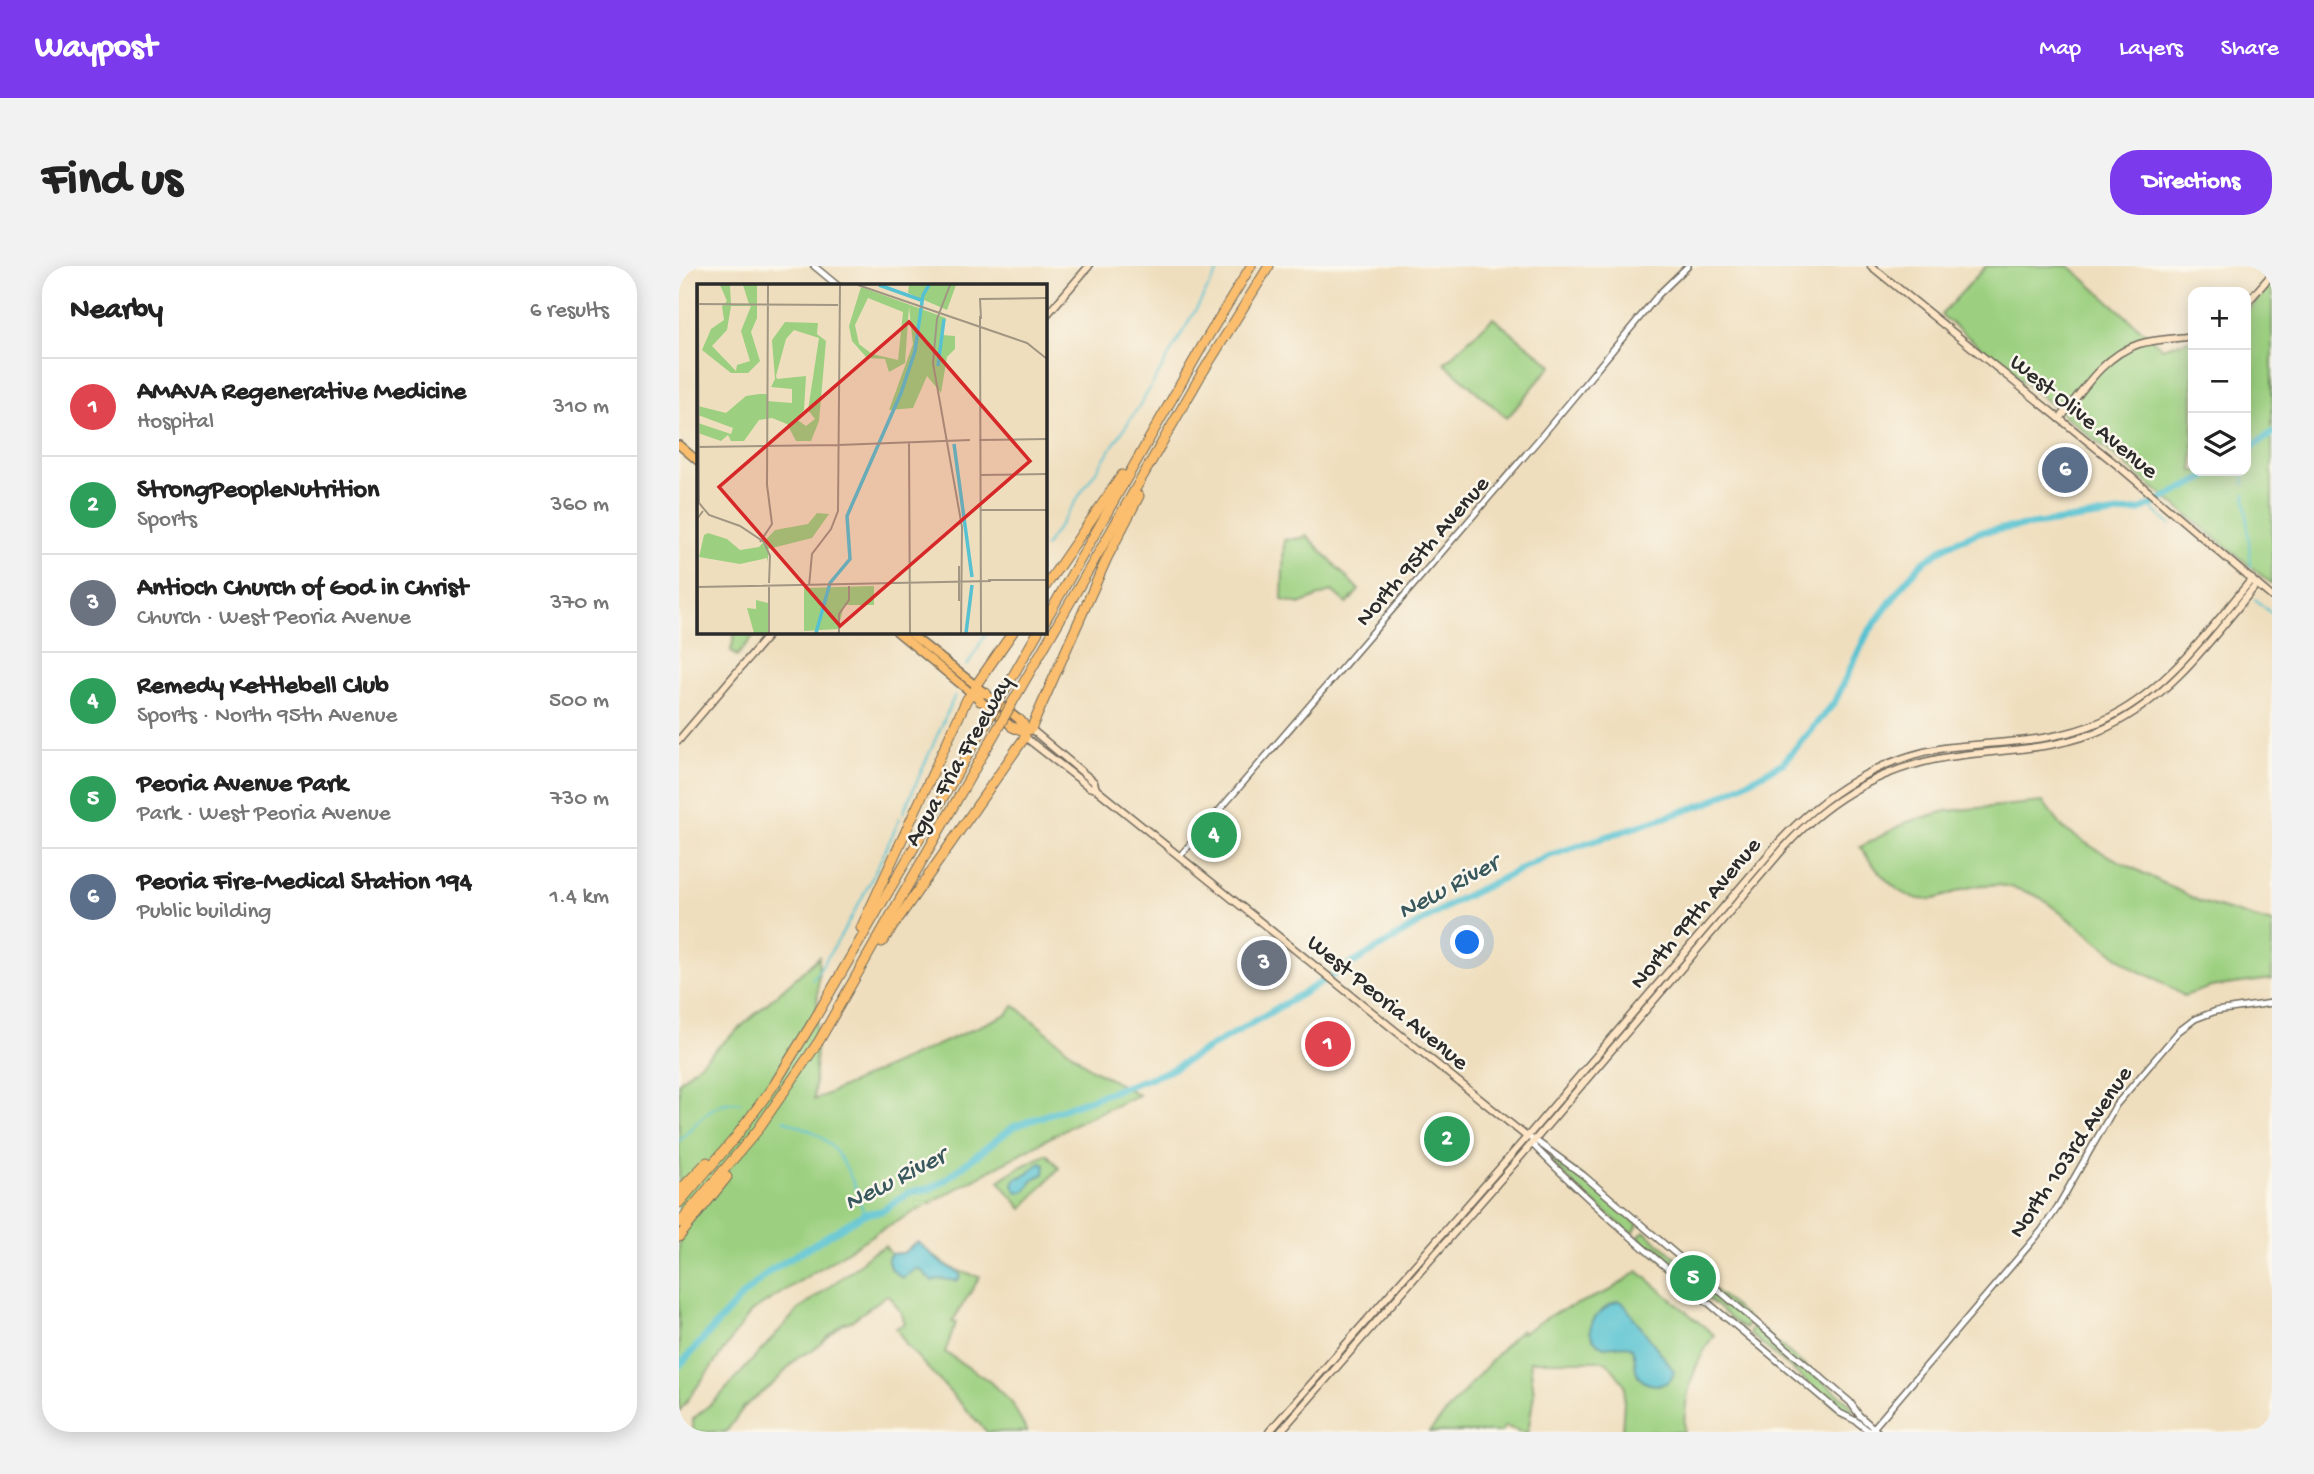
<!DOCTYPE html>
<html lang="en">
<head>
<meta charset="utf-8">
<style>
  :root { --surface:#fff; --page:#f2f2f2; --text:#222; --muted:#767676; --line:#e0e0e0; --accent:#7c3aed }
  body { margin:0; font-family:"Gochi Hand",sans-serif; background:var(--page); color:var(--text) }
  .controls { position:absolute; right:21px; top:21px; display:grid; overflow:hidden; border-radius:14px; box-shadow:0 4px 18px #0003 }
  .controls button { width:63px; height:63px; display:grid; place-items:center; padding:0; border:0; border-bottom:2px solid var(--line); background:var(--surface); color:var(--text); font:35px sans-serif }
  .you { position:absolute; left:789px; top:677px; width:24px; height:24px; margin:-18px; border:5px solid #fff; border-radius:50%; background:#1a73e8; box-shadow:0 0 0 10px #1a73e833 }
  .badge { display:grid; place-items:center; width:46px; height:46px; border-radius:50%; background:var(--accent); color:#fff; font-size:23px; font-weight:700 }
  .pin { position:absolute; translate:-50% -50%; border:4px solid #fff; box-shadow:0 2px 7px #0006 }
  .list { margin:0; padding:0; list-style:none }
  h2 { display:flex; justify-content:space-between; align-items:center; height:91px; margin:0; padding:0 28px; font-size:30px }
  h2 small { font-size:23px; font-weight:400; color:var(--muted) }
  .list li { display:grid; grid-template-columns:46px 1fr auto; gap:21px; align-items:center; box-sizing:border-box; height:98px; padding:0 28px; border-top:2px solid var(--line) }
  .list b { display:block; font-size:26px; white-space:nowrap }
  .list p { margin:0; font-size:23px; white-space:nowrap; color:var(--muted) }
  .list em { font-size:23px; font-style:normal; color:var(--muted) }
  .icon { flex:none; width:38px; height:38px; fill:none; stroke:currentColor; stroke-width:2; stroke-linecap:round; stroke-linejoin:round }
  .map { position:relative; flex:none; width:1593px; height:1166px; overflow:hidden; border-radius:28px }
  header { display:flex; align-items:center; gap:42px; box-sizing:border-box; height:98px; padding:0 35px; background:var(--accent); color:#fff }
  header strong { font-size:33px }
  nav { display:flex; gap:38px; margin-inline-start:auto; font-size:24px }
  .intro { display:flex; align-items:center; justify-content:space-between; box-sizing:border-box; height:168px; padding:0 42px }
  h1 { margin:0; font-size:49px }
  .button { padding:18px 32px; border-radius:28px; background:var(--accent); color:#fff; font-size:24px; font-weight:700 }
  main { display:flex; gap:42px; padding:0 42px }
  aside { flex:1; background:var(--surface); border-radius:28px; box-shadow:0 4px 18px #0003 }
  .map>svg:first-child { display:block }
  .green { fill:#9cd080; stroke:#647e56; stroke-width:2 }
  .water { fill:#56c2d1; stroke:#40767e; stroke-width:2 }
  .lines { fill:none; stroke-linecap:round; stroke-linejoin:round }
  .stream { stroke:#56c2d1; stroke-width:2 }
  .river { stroke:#56c2d1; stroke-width:7 }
  .tertiary-casing { stroke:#706a5e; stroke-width:8 }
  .secondary-casing { stroke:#706a5e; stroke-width:9 }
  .primary-casing { stroke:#706a5e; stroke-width:10 }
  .motorway-casing { stroke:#706a5e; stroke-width:11 }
  .tertiary { stroke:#fff; stroke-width:5 }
  .secondary { stroke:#fde5c5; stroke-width:6 }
  .primary { stroke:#fabe6e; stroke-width:7 }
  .motorway { stroke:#fabe6e; stroke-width:9 }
  .motorway-bridge-casing { stroke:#706a5e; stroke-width:11; stroke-linecap:butt }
  .motorway-bridge { stroke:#fabe6e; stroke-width:9 }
  .labels { text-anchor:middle; stroke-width:5; stroke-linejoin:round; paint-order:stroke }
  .street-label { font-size:24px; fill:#2b2b2b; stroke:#fbf7ec }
  .water-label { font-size:26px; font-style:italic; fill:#38585d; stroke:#fbf7ec }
  .inset-river { fill:none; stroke:#56c2d1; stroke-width:3.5 }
  .inset-road { fill:none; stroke:#a19683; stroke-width:2 }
  .view { fill:#d62828; fill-opacity:0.15; stroke:#d62828; stroke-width:3.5 }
  .inset-edge { fill:none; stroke:#2b2b2b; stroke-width:3.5 }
</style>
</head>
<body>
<header>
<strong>Waypost</strong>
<nav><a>Map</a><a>Layers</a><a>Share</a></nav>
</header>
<div class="intro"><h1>Find us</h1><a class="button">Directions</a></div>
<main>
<aside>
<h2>Nearby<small>6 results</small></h2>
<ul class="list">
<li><span class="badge" style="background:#e0444e">1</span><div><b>AMAVA Regenerative Medicine</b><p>Hospital</p></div><em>310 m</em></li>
<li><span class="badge" style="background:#2e9e5b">2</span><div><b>StrongPeopleNutrition</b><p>Sports</p></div><em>360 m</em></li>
<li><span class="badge" style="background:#6b7280">3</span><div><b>Antioch Church of God in Christ</b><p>Church · West Peoria Avenue</p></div><em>370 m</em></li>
<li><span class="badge" style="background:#2e9e5b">4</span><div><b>Remedy Kettlebell Club</b><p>Sports · North 95th Avenue</p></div><em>500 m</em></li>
<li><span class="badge" style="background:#2e9e5b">5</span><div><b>Peoria Avenue Park</b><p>Park · West Peoria Avenue</p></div><em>730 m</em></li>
<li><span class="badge" style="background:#5c6f8a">6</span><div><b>Peoria Fire-Medical Station 194</b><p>Public building</p></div><em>1.4 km</em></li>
</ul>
</aside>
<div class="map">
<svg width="1593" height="1166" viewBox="0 0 1593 1166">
  <rect width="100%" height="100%" fill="#fbf7ec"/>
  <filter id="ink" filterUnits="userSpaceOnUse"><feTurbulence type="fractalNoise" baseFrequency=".0143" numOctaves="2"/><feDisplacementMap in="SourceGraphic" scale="14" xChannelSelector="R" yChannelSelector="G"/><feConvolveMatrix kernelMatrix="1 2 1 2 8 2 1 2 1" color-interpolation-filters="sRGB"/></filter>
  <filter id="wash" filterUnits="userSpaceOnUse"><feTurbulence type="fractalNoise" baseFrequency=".00686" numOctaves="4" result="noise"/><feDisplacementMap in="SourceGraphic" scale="28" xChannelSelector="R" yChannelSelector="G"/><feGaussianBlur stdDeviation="1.57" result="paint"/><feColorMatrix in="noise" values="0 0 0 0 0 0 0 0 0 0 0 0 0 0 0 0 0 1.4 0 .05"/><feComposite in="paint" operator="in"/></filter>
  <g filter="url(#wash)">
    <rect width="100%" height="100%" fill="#efdebd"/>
    <g class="green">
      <polygon points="1307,0 1390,0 1483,82 1514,73 1514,205 1567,205 1567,46 1593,17 1593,318 1262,49"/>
      <polygon points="814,52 873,99 828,152 765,97"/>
      <polygon points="627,269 680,324 668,338 653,325 621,338 603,334 605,274 623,272"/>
      <polygon points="56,366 78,366 58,390 52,385"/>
      <path d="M1364,536L1385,563L1418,584L1522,636L1593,657V713L1532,721L1505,730L1477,713L1455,703L1362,632C1340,622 1318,615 1293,621C1273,625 1257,638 1236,632C1214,626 1193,599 1181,581L1228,556L1267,545Z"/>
      <polygon points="140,691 135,834 328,748 335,739 411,802 460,829 401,855 200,965 72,1046 0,1146 0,816"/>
      <polygon points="368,888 380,902 343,943 320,915 335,904"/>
      <polygon points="872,890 899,907 959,959 955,966 950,966 899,923 871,894"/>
      <polygon points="965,965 1070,1053 1071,1055 1066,1062 1062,1061 961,975 960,970"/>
      <path d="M239,976C260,996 273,1005 301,1011L273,1056L277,1057L266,1086L310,1115L333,1137L348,1166H308L229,1081L217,1062L226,1057L222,1047L211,1030L208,1029L172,1055L165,1057L133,1085L120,1090L95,1117L65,1141L47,1166H14V1153L41,1130L119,1044L181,998L189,989L206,980L212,988L224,987Z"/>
      <path d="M959,1005L1035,1069C1014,1098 1005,1131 1005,1166H943L946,1119L928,1096L925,1095H851L855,1128L849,1166H842L826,1160L822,1166H750L827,1078L842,1064L843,1067L874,1048L932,1024Z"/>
      <polygon points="1077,1059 1170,1137 1174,1144 1174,1148 1166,1148 1071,1068 1071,1064"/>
    </g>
    <g class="water">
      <path d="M362,897L366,899L365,908C362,910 358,910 355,913C348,919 350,929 337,925L334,919L336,913L349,908L357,900Z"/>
      <path d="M239,976L262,997L279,1006L282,1010L278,1015L262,1013L253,1015C238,1003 244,996 224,1012C217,1008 208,1001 209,992L212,988L224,987Z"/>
      <path d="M939,1035L944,1037L995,1105C994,1120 976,1121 965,1116C952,1105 959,1095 953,1082L946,1079L925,1081C896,1067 919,1043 939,1035Z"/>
    </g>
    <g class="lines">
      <g class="stream">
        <polyline points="1564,205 1566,219"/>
        <polyline points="1566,227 1572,301"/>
        <polyline points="1470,240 1491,259"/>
        <polyline points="366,281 463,136 542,0"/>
        <polyline points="1576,333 1593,348"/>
        <polyline points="288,400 308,366"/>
        <polyline points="224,547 276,429"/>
        <path d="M133,714C169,664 196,608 221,552"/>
        <path d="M105,854C117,859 131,863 141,870C165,887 177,921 185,948"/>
        <path d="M0,875C17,858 35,831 62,837"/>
      </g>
      <g class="river">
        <polyline points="1567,185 1593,167"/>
        <polyline points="0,1100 63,1030 92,1004 185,948 203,945 229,927 253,922 266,914 334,861 490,805 626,726 777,635 869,590 1029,537 1104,497 1155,437 1188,368 1226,316 1243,297 1269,279 1300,266 1462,244 1539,205"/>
      </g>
    </g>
  </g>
  <g filter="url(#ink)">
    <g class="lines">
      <g class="tertiary-casing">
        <g id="tertiary">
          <polyline points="135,0 158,19"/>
          <polyline points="501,590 861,172 980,28 1009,0"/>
          <polyline points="848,871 856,874 904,909 1171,1136 1180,1149 1199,1166"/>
          <path d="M852,877C947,974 1057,1058 1161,1147L1177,1155L1191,1166"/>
          <polyline points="1191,1166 1363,964 1378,942 1437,839 1500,765 1516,753 1537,745 1593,737"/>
        </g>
      </g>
      <g class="secondary-casing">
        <g id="secondary">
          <polyline points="1192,0 1443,203 1593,331"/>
          <polyline points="1567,38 1593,8"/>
          <polyline points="366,51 410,0"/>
          <path d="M1381,153C1403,125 1425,89 1460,78C1477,73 1496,73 1514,70"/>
          <polyline points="352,463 415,516 417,523"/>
          <polyline points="346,471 410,521 417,523 848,871"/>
          <polyline points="0,474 92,366"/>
          <path d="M590,1166L848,871L1101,575C1145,528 1201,492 1265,482C1319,475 1372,478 1423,455C1487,426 1528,366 1573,313"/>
          <path d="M601,1166L849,882L1104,583C1152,529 1213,497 1284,489C1334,483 1383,483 1429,461C1494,429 1533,372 1578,318"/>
        </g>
      </g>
      <g class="primary-casing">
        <g id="primary">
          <polyline points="0,179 19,195"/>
          <polyline points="218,366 336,463"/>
          <polyline points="229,366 343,456"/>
        </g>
      </g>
      <g class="motorway-casing">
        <g id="motorway">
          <polyline points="366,321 443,209"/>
          <polyline points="366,355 525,77 572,0"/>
          <polyline points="323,429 359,366"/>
          <polyline points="301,435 296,426 297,419 334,366"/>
          <polyline points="333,437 522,109 590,0"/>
          <polyline points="333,461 346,465 352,463 428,292 460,230"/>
          <polyline points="182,662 288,433 294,426 307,427"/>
          <polyline points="203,676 346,471 345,459 341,454"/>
          <polyline points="0,925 28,896"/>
          <polyline points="0,937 56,872 95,819 135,754 309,454"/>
          <polyline points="0,957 78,865 140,775 319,462"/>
          <polyline points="0,971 48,911"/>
        </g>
      </g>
      <use href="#tertiary" class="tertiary"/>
      <use href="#secondary" class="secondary"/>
      <use href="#primary" class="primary"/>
      <use href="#motorway" class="motorway"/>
      <g class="motorway-bridge-casing">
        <g id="motorway-bridge">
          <polyline points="309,454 323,429"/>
          <polyline points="319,462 333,437"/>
        </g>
      </g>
      <use href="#motorway-bridge" class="motorway-bridge"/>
    </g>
  </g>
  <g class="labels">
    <g class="street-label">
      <text transform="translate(1406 149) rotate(39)" y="8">West Olive Avenue</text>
      <text transform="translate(742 284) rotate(-49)" y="8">North 95th Avenue</text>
      <text transform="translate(278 494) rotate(-60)" y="8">Agua Fria Freeway</text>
      <text transform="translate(1015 646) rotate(-50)" y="8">North 99th Avenue</text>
      <text transform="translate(710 735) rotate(39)" y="8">West Peoria Avenue</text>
      <text transform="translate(1390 885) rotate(-56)" y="8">North 103rd Avenue</text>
    </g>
    <g class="water-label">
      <text transform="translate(768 619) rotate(-28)" y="9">New River</text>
      <text transform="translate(215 911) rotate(-27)" y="9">New River</text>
    </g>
  </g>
  <g transform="translate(18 18)">
    <rect width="350" height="350" fill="#efdebd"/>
    <path d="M23,1H33L34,20H52L46,1H60V34L54,48L63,77L51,89H34L5,66L14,45L27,36L25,22L30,17ZM34,22H54L44,47L53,77L40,81L39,87L15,62L30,46ZM212,1H259L250,26L211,9ZM164,3L249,34L245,51L258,52V65L250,73L244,109L230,92L216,124L192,126L216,60L212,23L208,79L192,88L188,75L170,74L155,57L152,42ZM171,14L206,28L201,76L175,70L162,60L158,41ZM88,38L121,39L120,50L129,57L122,137L114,157H99L90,140L75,134L62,136L47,157H34L31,151L24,157L1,149V139L34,150L36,144L1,131V122L29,129L49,112L62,110H70V117L95,119V105L74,103L78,95L75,56ZM97,46L122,54L111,126L118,135L109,142L99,135L107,126L109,92L80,95L79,92L89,55ZM120,229L132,230L115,254L71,265V278L70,274L43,280L2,273L7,251L11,249L30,255L43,266L62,263L78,246L111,240ZM177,302V321H147L141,345L107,347V304ZM59,316L71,319V349H57L50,324L59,325Z" fill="#9cd080" fill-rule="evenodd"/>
    <path class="inset-river" d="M182,1L224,16M241,82L247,35M257,160L275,293M119,349L133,299L153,275L150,232L204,109L218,67L226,11L232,1M269,349L275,301"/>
    <path class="inset-road" d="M1,1L2,219L12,231L43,242L67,258L73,272L72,299M161,1L330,59L350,75M253,1L240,35L236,79L265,243L264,349M0,20L141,21M283,32L284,349M284,35L283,15L350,14M282,156L350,155M212,158L213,349M141,161L273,156M0,163L141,161M284,191L350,190M284,226H350M63,258L75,240L70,201L71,1M291,296H350M112,302L115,270L134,245L141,227L143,1M0,303L294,297M72,303V349M262,317V282M1,349L0,235L6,227M142,349V330L152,316V302"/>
    <path class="view" d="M212,38L333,177L143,342L22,203Z"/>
    <rect width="350" height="350" class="inset-edge"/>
  </g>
</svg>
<div class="controls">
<button>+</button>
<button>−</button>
<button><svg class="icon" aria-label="layers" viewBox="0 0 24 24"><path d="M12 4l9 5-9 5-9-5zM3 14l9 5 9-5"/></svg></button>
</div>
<div class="you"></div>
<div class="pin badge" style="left:649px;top:778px;background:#e0444e">1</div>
<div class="pin badge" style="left:768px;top:873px;background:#2e9e5b">2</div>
<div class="pin badge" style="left:585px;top:697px;background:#6b7280">3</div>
<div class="pin badge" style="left:535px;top:569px;background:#2e9e5b">4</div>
<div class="pin badge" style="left:1014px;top:1012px;background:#2e9e5b">5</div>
<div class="pin badge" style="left:1386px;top:204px;background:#5c6f8a">6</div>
</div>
</main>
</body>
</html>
